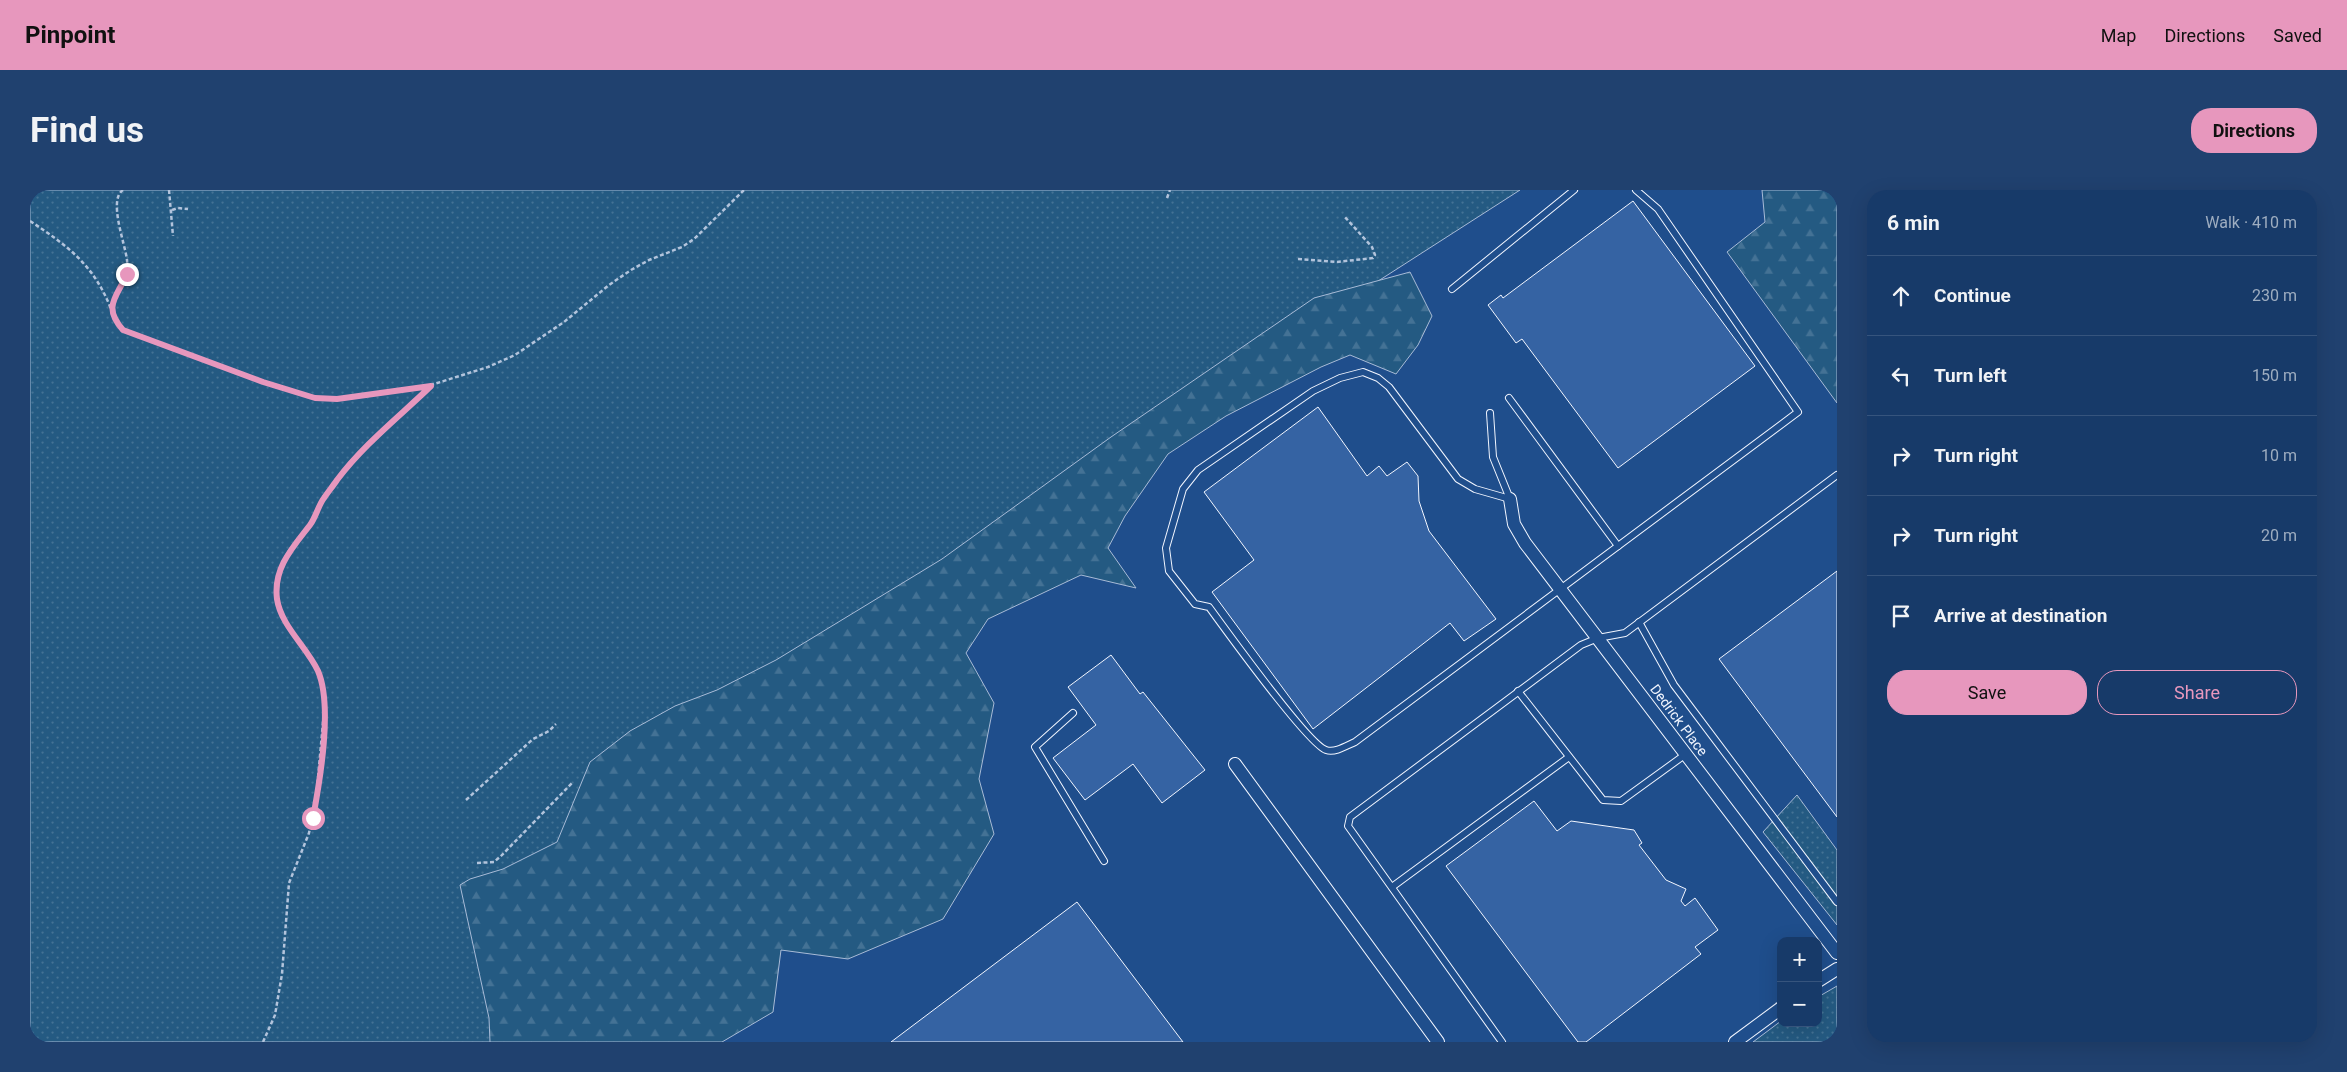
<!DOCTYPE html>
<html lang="en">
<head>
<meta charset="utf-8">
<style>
  :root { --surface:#173a69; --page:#20416f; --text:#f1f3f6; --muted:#9eadc0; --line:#36547d; --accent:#e797bd }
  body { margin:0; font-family:Roboto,sans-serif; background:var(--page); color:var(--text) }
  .controls { position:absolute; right:15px; bottom:15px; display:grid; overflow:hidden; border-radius:10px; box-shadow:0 5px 20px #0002 }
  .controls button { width:45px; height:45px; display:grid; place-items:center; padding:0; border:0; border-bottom:1px solid var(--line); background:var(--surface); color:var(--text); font:25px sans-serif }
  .stop { position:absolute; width:15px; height:15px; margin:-11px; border:4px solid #e797bd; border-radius:50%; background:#fff }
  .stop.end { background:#e797bd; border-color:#fff; box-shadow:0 1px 5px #0008 }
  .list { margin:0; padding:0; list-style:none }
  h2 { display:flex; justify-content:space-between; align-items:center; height:65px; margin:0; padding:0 20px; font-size:21px }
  h2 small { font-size:16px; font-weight:400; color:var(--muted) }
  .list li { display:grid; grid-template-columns:32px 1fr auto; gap:15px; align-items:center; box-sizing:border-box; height:80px; padding:0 20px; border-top:1px solid var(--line) }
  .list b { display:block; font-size:19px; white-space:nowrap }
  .list em { font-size:16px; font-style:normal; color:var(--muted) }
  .actions { display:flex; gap:10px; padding:15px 20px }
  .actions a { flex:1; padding:11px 0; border:1px solid var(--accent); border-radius:20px; text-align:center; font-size:18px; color:var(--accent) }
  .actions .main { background:var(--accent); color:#111 }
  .icon { flex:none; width:28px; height:28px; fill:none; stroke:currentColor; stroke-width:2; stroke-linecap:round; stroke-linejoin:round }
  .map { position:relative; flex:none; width:1807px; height:852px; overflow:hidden; border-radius:20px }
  header { display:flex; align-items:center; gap:30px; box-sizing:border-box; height:70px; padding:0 25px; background:var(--accent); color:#111 }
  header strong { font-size:24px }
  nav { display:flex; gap:28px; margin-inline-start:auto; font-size:18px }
  .intro { display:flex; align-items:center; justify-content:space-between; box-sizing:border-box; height:120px; padding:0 30px }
  h1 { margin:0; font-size:35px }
  .button { padding:12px 22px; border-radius:20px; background:var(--accent); color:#111; font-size:18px; font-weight:700 }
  main { display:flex; gap:30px; padding:0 30px }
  aside { flex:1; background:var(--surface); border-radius:20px; box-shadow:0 5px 20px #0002 }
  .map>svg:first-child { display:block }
  .grass { fill:url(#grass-dots); stroke:#a8bbd7 }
  .forest { fill:url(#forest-firs); stroke:#a8bbd7 }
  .building { fill:#3563a3; stroke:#f2f6ff }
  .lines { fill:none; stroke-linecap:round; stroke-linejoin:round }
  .lane-casing { stroke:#f2f6ff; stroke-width:8 }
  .street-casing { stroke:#f2f6ff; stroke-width:14 }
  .path { stroke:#b3c4dc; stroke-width:2.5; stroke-dasharray:4 2.5; stroke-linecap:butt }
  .lane { stroke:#1f4e8c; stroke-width:6 }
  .street { stroke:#1f4e8c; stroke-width:12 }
  .route { stroke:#e797bd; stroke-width:6 }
  .labels { text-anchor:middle; stroke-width:4; stroke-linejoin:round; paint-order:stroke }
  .street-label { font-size:14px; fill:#f2f6ff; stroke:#1f4e8c }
</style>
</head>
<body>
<header>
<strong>Pinpoint</strong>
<nav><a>Map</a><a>Directions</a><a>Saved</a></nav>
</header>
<div class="intro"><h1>Find us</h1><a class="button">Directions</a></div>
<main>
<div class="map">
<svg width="1807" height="852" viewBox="0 0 1807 852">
  <defs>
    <pattern id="grass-dots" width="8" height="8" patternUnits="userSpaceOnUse" patternTransform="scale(1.25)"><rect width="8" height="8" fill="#245a82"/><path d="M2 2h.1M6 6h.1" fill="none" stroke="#447295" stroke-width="1.8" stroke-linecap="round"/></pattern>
    <pattern id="forest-firs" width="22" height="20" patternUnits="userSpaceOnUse" patternTransform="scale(1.25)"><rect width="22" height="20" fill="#245a82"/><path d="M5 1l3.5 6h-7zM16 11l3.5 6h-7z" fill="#447295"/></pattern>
  </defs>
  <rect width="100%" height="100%" fill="#1f4e8c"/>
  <g class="grass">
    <polygon points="0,0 1490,0 686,516 472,852 0,852"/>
    <polygon points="1767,605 1807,660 1807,735 1733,642"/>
    <polygon points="1807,796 1807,852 1723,852 1751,831 1751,833 1788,833 1788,807"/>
  </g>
  <g class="forest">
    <polygon points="1732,0 1807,0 1807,213 1697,62 1735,32"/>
    <polygon points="1380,82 1402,126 1388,155 1366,184 1320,165 1291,177 1196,226 1138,264 1095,326 1078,358 1106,398 1051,385 958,429 936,463 964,513 949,589 964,644 913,729 818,769 751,760 743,822 692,852 460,852 459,828 430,695 440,689 473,679 527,652 560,572 600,541 645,516 687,500 746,470 912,369 1081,247 1284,108"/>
  </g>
  <g class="building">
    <polygon points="1603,11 1725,176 1588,278 1492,149 1486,153 1458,115 1471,105 1473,108"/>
    <polygon points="1288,217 1337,286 1349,276 1357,286 1377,272 1388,286 1389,311 1399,341 1466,429 1434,451 1420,433 1283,539 1182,402 1224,370 1174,302"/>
    <polygon points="1807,381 1807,627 1689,469"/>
    <polygon points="1081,465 1110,504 1113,502 1175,580 1132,613 1103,574 1055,610 1023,568 1066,535 1038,497"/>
    <polygon points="1504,611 1527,641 1541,631 1604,640 1612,653 1609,655 1636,690 1656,699 1651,711 1655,716 1665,708 1688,740 1665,757 1671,764 1556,852 1548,852 1416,676"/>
    <polygon points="1047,712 1153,852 861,852"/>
  </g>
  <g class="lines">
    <g class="lane-casing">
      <g id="lane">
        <polyline points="1422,99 1544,0"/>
        <polyline points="1479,208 1588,356"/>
        <polyline points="1460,223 1463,267 1480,309"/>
        <path d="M1480,309L1445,299L1428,289L1359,197L1348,188L1333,182L1310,188L1283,201L1168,280L1153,299L1136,358L1139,381L1165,414L1179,417C1195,439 1278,554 1296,560C1305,563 1316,556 1325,552L1768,222L1628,19L1606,0"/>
        <polyline points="1609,432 1644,495 1807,712"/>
        <polyline points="1488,501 1573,610 1591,611 1656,564"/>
        <polyline points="1043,523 1005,557 1074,671"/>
        <polyline points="1362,697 1539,567"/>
        <polyline points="1472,852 1318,636 1320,627 1551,455 1568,448 1595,443 1807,285"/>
      </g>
    </g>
    <g class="street-casing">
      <g id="street">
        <polyline points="1480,309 1484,334 1495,353 1807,763"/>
        <polyline points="1205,574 1408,852"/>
        <polyline points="1788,791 1807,779"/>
        <polyline points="1705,852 1751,818"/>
      </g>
    </g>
    <g class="path">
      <path d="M93,0C78,10 95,53 97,70C100,100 67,109 93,140L233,191L285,208L307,209L401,195L458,177L485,165L534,132L579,95L601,80L619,70L652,57L664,49L714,0"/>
      <polyline points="139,0 143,46"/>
      <polyline points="1137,8 1140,0"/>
      <polyline points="142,20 148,18 158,19"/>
      <path d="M0,31C38,56 64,75 81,119"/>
      <polyline points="1268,69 1307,72 1343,68 1345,65 1342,57 1314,26"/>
      <polyline points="436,610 503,549 519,541 526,534"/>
      <polyline points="447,673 464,672 471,666 543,592"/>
      <polyline points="233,852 245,825 252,784 259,693 279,643 286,610 295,510 294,499 287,480 250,422 247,407 249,383 258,362 281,335 293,308 308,289 326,268 401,196"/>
    </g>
    <use href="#lane" class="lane"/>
    <use href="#street" class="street"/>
  </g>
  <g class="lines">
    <path class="route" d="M97,84C87,107 72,116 93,140L233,192L285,208L307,209L401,196C370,226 334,254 307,290C303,296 298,302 294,308C288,316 286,327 280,335C263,357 243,378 247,409C251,436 277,457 288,481C303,516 290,590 283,628"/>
  </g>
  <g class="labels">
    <g class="street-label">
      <text transform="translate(1649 530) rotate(53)" y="5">Dedrick Place</text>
    </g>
  </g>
</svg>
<div class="controls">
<button>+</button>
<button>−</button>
</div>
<div class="stop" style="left:283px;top:628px"></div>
<div class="stop end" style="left:97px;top:84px"></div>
</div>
<aside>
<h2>6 min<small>Walk · 410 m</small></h2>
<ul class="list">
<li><svg class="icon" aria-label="ahead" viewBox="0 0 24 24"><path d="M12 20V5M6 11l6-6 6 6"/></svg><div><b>Continue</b></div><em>230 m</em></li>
<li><svg class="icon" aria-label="left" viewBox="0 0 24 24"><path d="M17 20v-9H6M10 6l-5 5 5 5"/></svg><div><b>Turn left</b></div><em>150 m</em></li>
<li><svg class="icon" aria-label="right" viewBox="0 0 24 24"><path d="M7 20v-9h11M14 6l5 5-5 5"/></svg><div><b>Turn right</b></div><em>10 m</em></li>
<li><svg class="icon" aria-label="right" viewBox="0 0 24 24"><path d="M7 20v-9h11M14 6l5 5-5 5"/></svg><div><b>Turn right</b></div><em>20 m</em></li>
<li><svg class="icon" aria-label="arrive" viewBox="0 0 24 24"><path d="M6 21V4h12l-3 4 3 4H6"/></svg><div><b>Arrive at destination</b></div></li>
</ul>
<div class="actions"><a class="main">Save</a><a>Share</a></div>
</aside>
</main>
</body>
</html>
